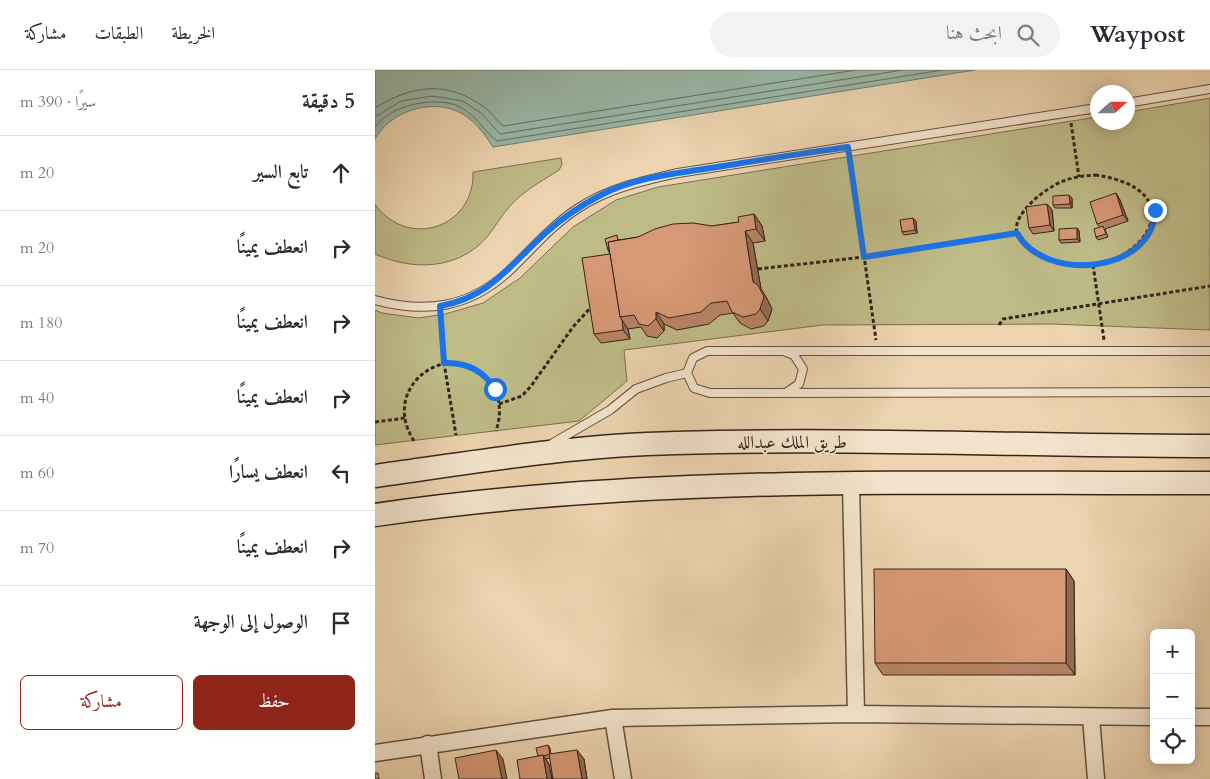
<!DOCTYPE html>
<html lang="ar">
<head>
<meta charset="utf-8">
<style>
  :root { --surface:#fff; --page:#f2f2f3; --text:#2b2b33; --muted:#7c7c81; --line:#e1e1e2; --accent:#8f2418 }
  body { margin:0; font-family:Cardo,Amiri,serif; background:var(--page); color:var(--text); direction:rtl }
  .controls { position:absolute; right:15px; bottom:15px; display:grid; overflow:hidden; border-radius:8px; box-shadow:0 2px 12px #0003 }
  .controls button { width:45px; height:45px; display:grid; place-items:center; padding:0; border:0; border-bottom:1px solid var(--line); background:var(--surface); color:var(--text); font:25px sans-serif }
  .compass { position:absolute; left:715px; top:15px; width:45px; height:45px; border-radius:50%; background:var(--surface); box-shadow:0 2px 12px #0003; rotate:69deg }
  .stop { position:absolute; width:15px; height:15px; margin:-11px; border:4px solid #1a73e8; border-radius:50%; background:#fff }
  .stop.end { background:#1a73e8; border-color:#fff; box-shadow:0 1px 5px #0008 }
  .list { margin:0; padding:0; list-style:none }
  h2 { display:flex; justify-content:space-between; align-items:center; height:65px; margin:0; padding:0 20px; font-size:21px }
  h2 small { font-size:16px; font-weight:400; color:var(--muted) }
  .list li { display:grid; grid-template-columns:32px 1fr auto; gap:15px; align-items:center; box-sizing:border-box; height:75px; padding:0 20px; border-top:1px solid var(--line) }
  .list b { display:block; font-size:19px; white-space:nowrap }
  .list em { font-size:16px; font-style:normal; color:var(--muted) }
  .actions { display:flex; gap:10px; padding:15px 20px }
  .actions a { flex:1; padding:11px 0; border:1px solid var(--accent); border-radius:8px; text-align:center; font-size:18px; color:var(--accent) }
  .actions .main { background:var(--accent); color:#fff }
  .icon { flex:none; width:28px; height:28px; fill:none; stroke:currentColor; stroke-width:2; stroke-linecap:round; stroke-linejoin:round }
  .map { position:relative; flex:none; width:835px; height:709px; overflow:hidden; direction:ltr }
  header { display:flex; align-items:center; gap:30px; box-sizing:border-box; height:70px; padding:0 25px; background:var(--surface); border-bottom:1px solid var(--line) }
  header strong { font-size:24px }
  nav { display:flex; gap:28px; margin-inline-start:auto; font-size:18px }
  .search { width:350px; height:45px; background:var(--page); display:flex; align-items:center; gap:12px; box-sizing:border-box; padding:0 18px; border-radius:28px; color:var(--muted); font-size:19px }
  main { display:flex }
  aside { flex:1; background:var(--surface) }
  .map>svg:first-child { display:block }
  .green { fill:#bebb87; stroke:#7a7051 }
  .water { fill:#99b8a9; stroke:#717d70 }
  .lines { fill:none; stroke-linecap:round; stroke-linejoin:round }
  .shore { stroke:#676e62; stroke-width:1 }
  .lane-casing { stroke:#635040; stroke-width:10 }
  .street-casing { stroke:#635040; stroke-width:19 }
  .secondary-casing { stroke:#35241b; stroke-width:25 }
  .path { stroke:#35241b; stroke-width:3; stroke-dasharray:4 2.5; stroke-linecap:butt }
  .lane { stroke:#f3e3cc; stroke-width:8 }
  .street { stroke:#f3e3cc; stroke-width:16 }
  .secondary { stroke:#f3e3cc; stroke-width:22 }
  .wall { fill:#b88365; stroke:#35241b }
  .shaded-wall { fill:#966a52; stroke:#35241b }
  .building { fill:#d69875; stroke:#35241b }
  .route { stroke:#1a73e8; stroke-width:6 }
  .labels { text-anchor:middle; stroke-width:4; stroke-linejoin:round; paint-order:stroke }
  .street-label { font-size:18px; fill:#35241b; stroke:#f3e3cc }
</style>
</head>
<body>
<header>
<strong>Waypost</strong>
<div class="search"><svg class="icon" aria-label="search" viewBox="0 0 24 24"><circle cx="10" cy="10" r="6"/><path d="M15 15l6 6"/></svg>ابحث هنا</div>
<nav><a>الخريطة</a><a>الطبقات</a><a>مشاركة</a></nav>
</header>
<main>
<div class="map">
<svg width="835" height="709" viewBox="0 0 835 709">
  <rect width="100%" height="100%" fill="#ecd4b0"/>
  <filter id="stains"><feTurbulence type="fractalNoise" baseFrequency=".004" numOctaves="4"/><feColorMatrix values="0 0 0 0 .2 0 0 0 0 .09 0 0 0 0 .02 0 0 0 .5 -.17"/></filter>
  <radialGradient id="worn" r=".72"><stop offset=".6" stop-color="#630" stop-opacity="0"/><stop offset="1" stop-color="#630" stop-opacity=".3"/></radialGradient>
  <g class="green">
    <polygon points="835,28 835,260 677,254 448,255 249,280 252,311 204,351 0,375 0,240 7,243 44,248 70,244 108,233 145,208 198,157 241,130 283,117 722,47 722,52 752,52 753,42"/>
    <path d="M186,88L187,95L184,100C167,111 148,121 135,136C126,146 120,157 112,167C83,200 38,201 0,184V134C32,180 100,158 98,102Z"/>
  </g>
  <path class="water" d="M0,0H600L118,77C109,63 98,48 82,41C53,29 15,42 0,69Z"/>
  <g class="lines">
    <g class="shore">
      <path d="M0,38C37,15 72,10 109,37C117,42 121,51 128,56L481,0"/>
      <polyline points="0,47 26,31 57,26 88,31 107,44 125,64 528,0"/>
      <path d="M0,58C13,35 62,25 85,37C101,45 109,61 122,71L568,0"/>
    </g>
    <g class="lane-casing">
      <g id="lane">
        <polyline points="752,33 835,19"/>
        <path d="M0,230C51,244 95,238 135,200C157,179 176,156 202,139C233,118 267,111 303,103L722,38"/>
        <polyline points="835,281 332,281 318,288 312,303 319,318 335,323 835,322"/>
        <polyline points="411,282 419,285 428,299 424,314 412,322"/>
        <polyline points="178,373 235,340 261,319 291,308 312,303"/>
      </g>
    </g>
    <g class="street-casing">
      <g id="street">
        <polyline points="476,414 481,644"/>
        <polyline points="716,647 721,709"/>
        <polyline points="816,647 835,647"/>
        <polyline points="238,648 248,709"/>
        <polyline points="53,674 58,709"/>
        <polyline points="0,683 238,648 481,644 779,647"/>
      </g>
    </g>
    <g class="secondary-casing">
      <g id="secondary">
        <path d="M0,406C100,392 200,375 301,373C479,368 657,376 835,376"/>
        <path d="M0,445C276,404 556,414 835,413"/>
      </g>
    </g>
    <g class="path">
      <polyline points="696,53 704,107"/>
      <polyline points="475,88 501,270"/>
      <path d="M720,105C835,121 753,221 674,190C664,185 646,175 642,164C636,144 671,118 686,112C697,107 708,106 720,105Z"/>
      <polyline points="718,195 729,270"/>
      <polyline points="383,199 489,187 642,163"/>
      <polyline points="66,247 69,293 81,365"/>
      <polyline points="624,255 628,249 835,216"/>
      <polyline points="124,334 147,326 156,316 198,257 218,235"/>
      <polyline points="0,352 30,348"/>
      <path d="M39,371C1,312 85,261 118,317C126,330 126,346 121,361"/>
    </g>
    <use href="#lane" class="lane"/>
    <use href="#street" class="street"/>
    <use href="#secondary" class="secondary"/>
  </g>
  <g class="wall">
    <polygon points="741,123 745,130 753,151 730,159 733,167 723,170 721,167 725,157 722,154"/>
    <polygon points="697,128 697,138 680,138 678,135"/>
    <polygon points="672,134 677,140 679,161 658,164 654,158"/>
    <polygon points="379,144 387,156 390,171 378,173 386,219 391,227 397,239 393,251 389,256 376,259 365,253 358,243 345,245 334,254 302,260 289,254 289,261 282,268 272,266 266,257 253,259 255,269 226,273 219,264 235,184 233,180 244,169 244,170 364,152"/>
    <polygon points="541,151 542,163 529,165 527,162"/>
    <polygon points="702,158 704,161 705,172 686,173 684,170"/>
    <polygon points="691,499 699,511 700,605 508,605 500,593"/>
    <polygon points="173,675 175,678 176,684 209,689 212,709 178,709 175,688 171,689 174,694 177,709 145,709 163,686"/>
  </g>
  <g class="shaded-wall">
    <polygon points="741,123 745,130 753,151 748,145"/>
    <polygon points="694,125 697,128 697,138 695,134"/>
    <polygon points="672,134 677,140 679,161 675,155"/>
    <polygon points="379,144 387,156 390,171 381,159"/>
    <polygon points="538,148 541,151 542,163 540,160"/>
    <polygon points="702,158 704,161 705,172 702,169"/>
    <polygon points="370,161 378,173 386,219 391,227 397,239 393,251 385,239 378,212"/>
    <polygon points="281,242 289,254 289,261 281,249"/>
    <polygon points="247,250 253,259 255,269 248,260"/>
    <polygon points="691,499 699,511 700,605 691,593"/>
    <polygon points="121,680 128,689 132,709 127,709"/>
    <polygon points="202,680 209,689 212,709 207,709"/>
    <polygon points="168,685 174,694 177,709 172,709"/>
  </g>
  <g class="building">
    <polygon points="741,123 748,145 722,154 715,132"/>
    <polygon points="694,125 695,134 678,135 678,126"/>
    <polygon points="672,134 675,155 654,158 651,137"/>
    <polygon points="379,144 381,159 370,161 378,212 383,215 389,227 385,239 381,244 368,247 357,242 352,231 336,233 326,242 294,248 281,242 281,249 273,256 264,254 259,245 245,247 233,172 263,167 280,159 298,154 318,153 337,156 364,152 363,147"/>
    <polygon points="538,148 540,160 527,162 525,150"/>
    <polygon points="728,156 731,164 721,167 719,159"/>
    <polygon points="702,158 702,169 684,170 684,159"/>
    <polygon points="242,165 243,170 233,172 234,180 233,180 230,169"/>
    <polygon points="235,184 245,247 247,250 248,260 219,264 207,188"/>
    <polygon points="499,499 691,499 691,593 500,593"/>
    <polygon points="173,675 175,684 168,686 168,685 163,686 161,678"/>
    <polygon points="121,680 127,709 84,709 80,688"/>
    <polygon points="202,680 207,709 178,709 174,684"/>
    <polygon points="168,685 172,709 145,709 142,690"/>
    <polygon points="0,703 3,703 4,709 0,709"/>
  </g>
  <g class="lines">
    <path class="route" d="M120,319C108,300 91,292 69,293L65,236C117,227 137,192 174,160C189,147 207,135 224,126C260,107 303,103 342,97C386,90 429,83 473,77L489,187L642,163C670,214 779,203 780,140"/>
  </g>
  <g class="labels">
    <g class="street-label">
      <text x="417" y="378">طريق الملك عبدالله</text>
    </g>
  </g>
  <rect width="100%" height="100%" filter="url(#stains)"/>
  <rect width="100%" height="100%" fill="url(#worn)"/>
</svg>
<div class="controls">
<button>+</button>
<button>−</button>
<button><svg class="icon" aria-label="locate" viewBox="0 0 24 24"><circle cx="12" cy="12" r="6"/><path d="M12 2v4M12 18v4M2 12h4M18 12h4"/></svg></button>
</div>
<svg class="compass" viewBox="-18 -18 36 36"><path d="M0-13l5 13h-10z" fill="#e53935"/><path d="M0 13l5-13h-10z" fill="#7c7c81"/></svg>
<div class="stop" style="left:120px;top:319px"></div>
<div class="stop end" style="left:780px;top:140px"></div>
</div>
<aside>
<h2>5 دقيقة<small>سيرًا · 390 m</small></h2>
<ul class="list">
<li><svg class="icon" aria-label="ahead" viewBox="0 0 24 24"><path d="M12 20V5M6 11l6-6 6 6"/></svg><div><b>تابع السير</b></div><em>20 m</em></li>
<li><svg class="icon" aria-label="right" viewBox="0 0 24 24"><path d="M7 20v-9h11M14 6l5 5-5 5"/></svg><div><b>انعطف يمينًا</b></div><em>20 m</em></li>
<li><svg class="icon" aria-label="right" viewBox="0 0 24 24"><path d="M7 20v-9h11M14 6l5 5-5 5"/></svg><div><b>انعطف يمينًا</b></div><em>180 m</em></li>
<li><svg class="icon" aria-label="right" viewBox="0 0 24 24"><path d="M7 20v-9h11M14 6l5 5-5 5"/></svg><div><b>انعطف يمينًا</b></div><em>40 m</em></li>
<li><svg class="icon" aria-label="left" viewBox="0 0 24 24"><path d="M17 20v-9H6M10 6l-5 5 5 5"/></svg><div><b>انعطف يسارًا</b></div><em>60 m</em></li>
<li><svg class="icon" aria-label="right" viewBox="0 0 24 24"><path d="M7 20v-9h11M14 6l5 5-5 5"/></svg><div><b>انعطف يمينًا</b></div><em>70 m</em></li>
<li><svg class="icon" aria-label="arrive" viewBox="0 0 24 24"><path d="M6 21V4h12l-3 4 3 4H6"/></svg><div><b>الوصول إلى الوجهة</b></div></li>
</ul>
<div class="actions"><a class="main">حفظ</a><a>مشاركة</a></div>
</aside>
</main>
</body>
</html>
